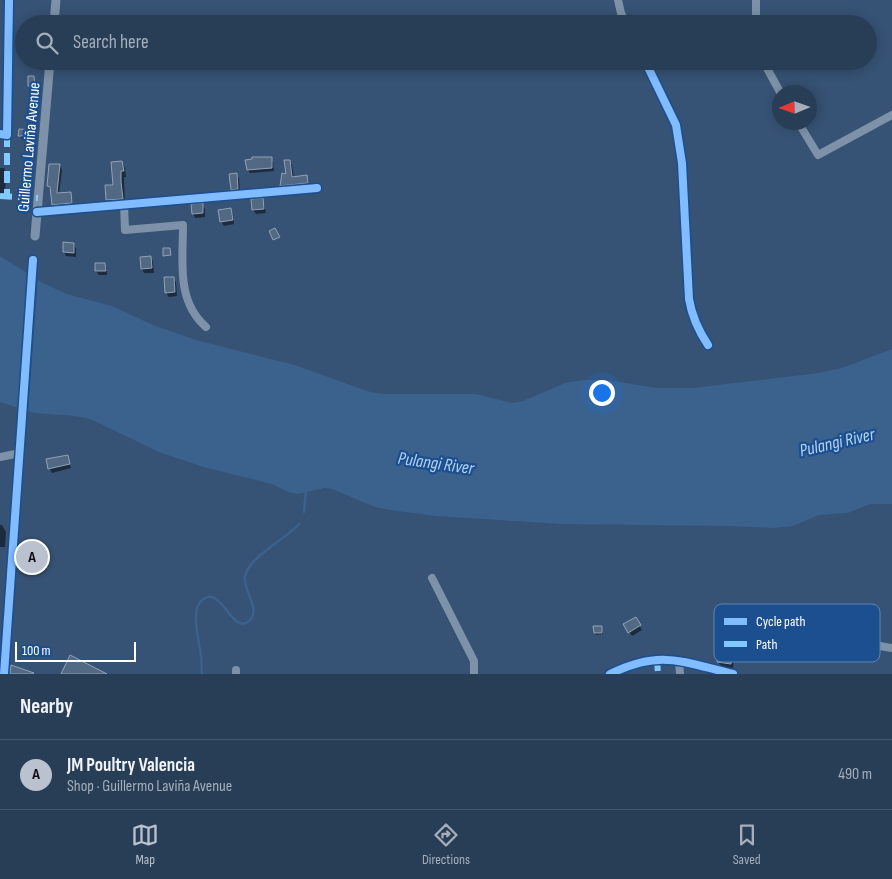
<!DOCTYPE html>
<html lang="en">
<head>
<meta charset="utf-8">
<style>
  :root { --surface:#283e57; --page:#30455d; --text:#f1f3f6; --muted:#a5aeba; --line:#44576d; --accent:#b9c2ce }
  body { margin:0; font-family:"Sofia Sans Condensed",sans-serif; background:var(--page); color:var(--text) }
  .compass { position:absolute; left:772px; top:85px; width:45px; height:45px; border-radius:50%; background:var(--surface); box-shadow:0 2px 12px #0003; rotate:268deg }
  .scale { position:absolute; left:15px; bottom:12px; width:121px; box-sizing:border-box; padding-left:5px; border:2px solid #fff; border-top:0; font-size:14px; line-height:18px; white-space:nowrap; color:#fff; -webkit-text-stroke:4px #1b4f8f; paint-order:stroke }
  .you { position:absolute; left:601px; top:392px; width:18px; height:18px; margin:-12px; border:4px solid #fff; border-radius:50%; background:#1a73e8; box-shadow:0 0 0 8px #1a73e833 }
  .badge { display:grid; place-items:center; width:32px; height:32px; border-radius:50%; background:var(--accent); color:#111; font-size:16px; font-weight:700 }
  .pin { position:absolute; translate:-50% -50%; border:2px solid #fff; box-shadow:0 1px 5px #0006 }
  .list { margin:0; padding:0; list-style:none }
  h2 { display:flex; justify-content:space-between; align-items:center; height:65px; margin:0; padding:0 20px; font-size:21px }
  h2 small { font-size:16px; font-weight:400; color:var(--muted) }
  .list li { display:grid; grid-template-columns:32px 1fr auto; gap:15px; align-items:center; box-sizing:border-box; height:70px; padding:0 20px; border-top:1px solid var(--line) }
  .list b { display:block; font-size:19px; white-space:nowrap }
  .list p { margin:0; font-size:16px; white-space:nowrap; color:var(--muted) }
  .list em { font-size:16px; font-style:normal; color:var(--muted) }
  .icon { flex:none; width:28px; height:28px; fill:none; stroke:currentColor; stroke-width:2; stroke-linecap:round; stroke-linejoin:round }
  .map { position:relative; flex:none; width:892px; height:674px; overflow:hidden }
  .search { position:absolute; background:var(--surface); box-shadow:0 2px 12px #0003; left:15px; right:15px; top:15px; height:55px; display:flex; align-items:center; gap:12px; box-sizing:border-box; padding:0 18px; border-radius:28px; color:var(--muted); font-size:19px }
  .sheet { height:135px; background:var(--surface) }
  nav { display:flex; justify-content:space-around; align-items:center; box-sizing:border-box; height:70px; border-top:1px solid var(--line); background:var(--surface); font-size:14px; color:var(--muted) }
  nav a { display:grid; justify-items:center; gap:2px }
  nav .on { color:var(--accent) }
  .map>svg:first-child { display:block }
  .water { fill:#3b618d }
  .pier { fill:#365274 }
  .shadow { fill:#0007 }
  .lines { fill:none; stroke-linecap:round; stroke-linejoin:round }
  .stream { stroke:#3b618d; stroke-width:2.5 }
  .building { fill:#526984; stroke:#92a2b6 }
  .minor { stroke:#7d92a8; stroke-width:8 }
  .tertiary { stroke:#7d92a8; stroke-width:9 }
  .quiet { stroke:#80caff; stroke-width:6; stroke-dasharray:12 6; stroke-linecap:butt }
  .cycleway-casing { stroke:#1b4f8f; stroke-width:11 }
  .cycleway { stroke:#80bcff; stroke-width:8 }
  .labels { text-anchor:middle; stroke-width:4.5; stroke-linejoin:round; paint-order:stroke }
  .street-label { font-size:16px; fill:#fff; stroke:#1b4f8f }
  .water-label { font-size:18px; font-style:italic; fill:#b5d3f5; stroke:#1b4f8f }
  .key { fill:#1b4f8f; stroke:#5f84b1; stroke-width:1 }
  .key-label { font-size:14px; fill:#fff }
</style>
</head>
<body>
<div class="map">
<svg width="892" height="674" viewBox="0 0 892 674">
  <rect width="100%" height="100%" fill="#365274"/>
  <polygon class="water" points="0,256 43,283 67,294 112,306 153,325 196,340 295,365 367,391 381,394 476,394 512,403 523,401 565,383 582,380 607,380 657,388 693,388 818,373 842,368 892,349 892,504 870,504 848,513 819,515 793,526 774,528 727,526 559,524 435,516 390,510 375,507 332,489 325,488 298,494 288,492 272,484 207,468 159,452 90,419 75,416 34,413 0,402"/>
  <polygon class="pier" points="27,271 38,277 28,414 18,410"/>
  <g class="shadow">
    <polygon points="33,131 36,136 36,140 22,140 20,135"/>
    <polygon points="271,159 273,162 274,171 250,173 248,170"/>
    <polygon points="290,161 292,165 294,178 307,176 310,187 283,189 281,185 287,175"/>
    <polygon points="122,162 125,168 126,177 124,177 125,204 110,206 107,200 106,186 114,186"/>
    <polygon points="60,166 62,170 59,194 70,193 72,198 73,208 56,209 53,205 51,191 48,186"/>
    <polygon points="0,168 4,168 6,172 5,196 0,196"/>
    <polygon points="31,170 33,174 33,188 27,188 25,184"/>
    <polygon points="236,174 239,178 240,193 235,194 233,189"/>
    <polygon points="252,200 262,200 264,204 266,213 256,214 253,210"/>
    <polygon points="202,205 205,209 205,217 195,218 193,213"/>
    <polygon points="230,209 233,214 234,224 224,226 221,221"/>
    <polygon points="74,244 76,249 76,257 66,256 64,252"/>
    <polygon points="151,257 153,262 154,273 144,273 142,269"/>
    <polygon points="96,264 105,264 107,268 107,275 99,275 96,271"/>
    <polygon points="173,278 176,282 177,296 169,297 166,293"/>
    <polygon points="67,456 71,468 52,473 49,468"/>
    <polygon points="0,525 2,525 6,532 5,547 0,547"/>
    <polygon points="635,619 642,630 632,636 625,625"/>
    <polygon points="601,627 603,634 596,635 595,633"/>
    <polygon points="732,653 734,657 733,668 721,666 718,662"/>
  </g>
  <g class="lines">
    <g class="stream">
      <polyline points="304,512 306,489"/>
      <path d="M202,674C201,668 202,661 201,655C199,641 190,610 202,600C221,583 233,638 250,620C261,608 242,589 245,576C250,556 285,540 299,524"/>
    </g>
  </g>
  <g class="building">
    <polygon points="28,76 34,76 35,86 28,86"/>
    <polygon points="19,129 34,130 34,136 18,136"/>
    <polygon points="252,157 272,157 272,168 247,170 245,160 252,159"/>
    <polygon points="284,160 290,160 292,177 307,175 308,183 280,186 282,173 286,174"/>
    <polygon points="122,161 124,171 121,171 121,182 123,199 106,200 105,185 113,185 111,162"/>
    <polygon points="49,164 60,164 57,193 71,192 72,203 52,205 50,187 47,186"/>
    <rect x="23" y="169" width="8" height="15"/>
    <polygon points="237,173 238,189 231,190 229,174"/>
    <polygon points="263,198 264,209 252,210 251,199"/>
    <polygon points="203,203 203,213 192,214 191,204"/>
    <polygon points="231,208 233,220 220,222 218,210"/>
    <polygon points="275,228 280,237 273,240 269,231"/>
    <polygon points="63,242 74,243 74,253 63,252"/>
    <polygon points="163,248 170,248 171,255 163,256"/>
    <polygon points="151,256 152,268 141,269 140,257"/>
    <polygon points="95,263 105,263 106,271 95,271"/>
    <polygon points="164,277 174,277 175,292 165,293"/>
    <polygon points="68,455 70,464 48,469 46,459"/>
    <polygon points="636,617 641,625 628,633 623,624"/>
    <polygon points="593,626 602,626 602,633 594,633"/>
    <polygon points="718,650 732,652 731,664 717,662"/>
    <polygon points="70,655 107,674 61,674"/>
    <polygon points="11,665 34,673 33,674 10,674"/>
  </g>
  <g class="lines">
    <g class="minor">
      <polyline points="618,0 621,13 626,24"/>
      <polyline points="756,24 756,0"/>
      <path d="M645,61L676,125L682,163L689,299C692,317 698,330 708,345"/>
      <polyline points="763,61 780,92"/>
      <polyline points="798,122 818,155 892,115"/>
      <polyline points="0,134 7,135 9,0"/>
      <path d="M124,204L125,230L183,225C183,261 176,301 206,327"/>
      <polyline points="37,212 317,188"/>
      <polyline points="0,457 20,453"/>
      <polyline points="432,578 474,661 474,674"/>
      <polyline points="874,645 892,648"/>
      <polyline points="679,660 680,674"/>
      <polyline points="236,670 236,674"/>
      <path d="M610,674C661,649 682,662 733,674"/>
    </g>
    <g class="tertiary">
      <polyline points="54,24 56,0"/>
      <polyline points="35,236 50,61"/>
      <polyline points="4,674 33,260"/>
    </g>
    <g class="quiet">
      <polyline points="7,135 7,197"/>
      <polyline points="0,196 38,198"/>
      <polyline points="657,659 658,674"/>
    </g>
    <g class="cycleway-casing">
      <g id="cycleway">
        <path d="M645,61L676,125L682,163L689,299C692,317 698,330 708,345"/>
        <polyline points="0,134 7,135 9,0"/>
        <polyline points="37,212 317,188"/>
        <polyline points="4,674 33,260"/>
        <path d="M610,674C661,649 682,662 733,674"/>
      </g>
    </g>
    <use href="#cycleway" class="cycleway"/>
  </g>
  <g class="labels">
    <g class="street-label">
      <text transform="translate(28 147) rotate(-85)" y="6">Guillermo Laviña Avenue</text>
    </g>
    <g class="water-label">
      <text transform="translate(837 442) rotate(-13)" y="6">Pulangi River</text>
      <text transform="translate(436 463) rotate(8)" y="6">Pulangi River</text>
    </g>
  </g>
  <rect x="714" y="604" width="166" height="58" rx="8" class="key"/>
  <rect x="724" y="618" width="23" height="7" fill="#80bcff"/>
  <rect x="724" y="641" width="23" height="6" fill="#80caff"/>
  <g class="key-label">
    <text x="756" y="626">Cycle path</text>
    <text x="756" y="649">Path</text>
  </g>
</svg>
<svg class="compass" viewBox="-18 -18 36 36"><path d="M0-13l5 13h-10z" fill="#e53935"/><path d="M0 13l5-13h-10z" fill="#a5aeba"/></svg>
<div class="scale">100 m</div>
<div class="you"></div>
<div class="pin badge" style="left:32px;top:557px">A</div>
<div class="search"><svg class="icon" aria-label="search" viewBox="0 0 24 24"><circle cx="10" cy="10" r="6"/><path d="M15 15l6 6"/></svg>Search here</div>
</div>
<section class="sheet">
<h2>Nearby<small></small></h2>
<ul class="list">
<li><span class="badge">A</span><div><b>JM Poultry Valencia</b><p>Shop · Guillermo Laviña Avenue</p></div><em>490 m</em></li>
</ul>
</section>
<nav>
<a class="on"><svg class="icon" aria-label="map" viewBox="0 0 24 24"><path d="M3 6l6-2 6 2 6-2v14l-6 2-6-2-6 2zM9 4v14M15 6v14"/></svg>Map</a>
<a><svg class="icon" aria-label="directions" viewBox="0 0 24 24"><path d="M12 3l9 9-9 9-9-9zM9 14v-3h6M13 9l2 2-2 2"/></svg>Directions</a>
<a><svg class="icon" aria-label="saved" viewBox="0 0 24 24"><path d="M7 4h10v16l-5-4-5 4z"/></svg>Saved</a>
</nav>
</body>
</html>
